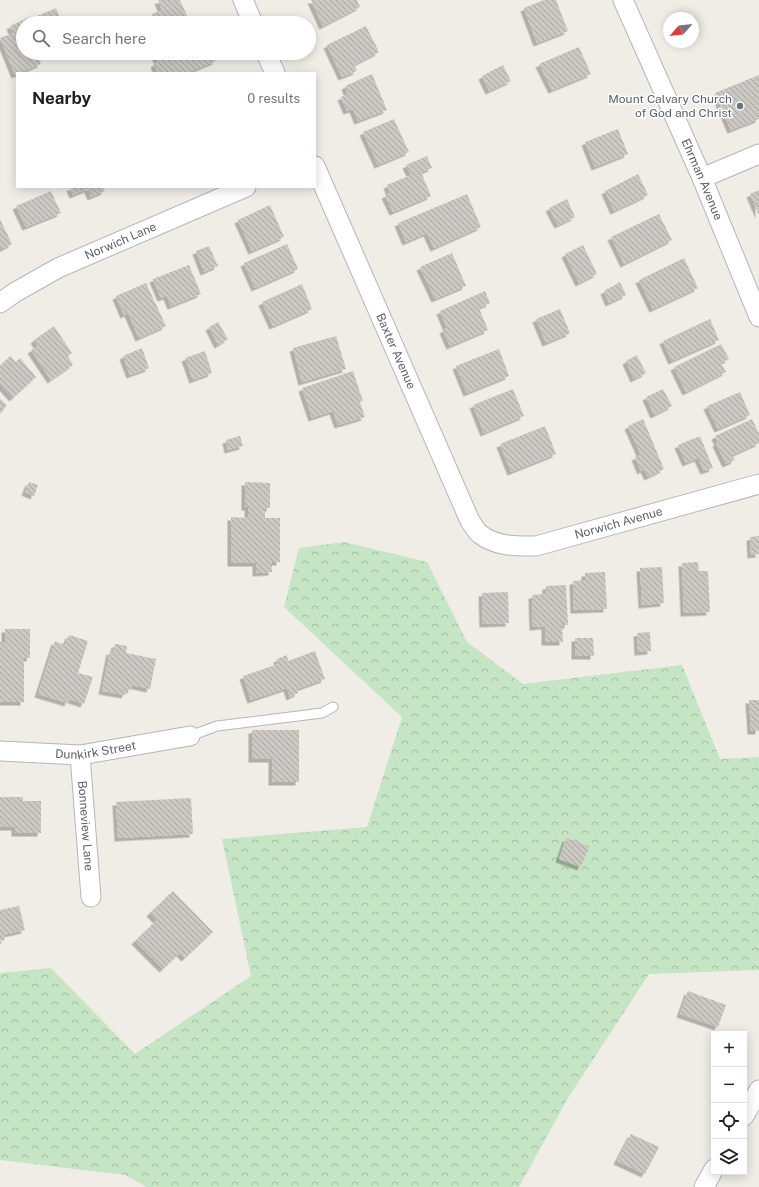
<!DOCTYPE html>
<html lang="en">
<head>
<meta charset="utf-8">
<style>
  :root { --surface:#fff; --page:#f6f6f6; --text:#202124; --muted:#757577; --line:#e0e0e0 }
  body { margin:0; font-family:"Public Sans",sans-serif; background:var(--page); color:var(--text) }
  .controls { position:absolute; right:12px; bottom:12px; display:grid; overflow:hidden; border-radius:0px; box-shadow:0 2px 10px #0003 }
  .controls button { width:36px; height:36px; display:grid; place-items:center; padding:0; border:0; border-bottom:1px solid var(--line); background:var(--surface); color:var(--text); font:20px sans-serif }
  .compass { position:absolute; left:663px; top:12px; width:36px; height:36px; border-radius:50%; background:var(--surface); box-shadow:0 2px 10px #0003; rotate:242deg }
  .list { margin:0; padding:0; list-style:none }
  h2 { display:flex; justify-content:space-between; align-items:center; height:52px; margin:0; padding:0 16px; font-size:17px }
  h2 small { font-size:13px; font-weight:400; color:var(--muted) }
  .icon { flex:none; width:22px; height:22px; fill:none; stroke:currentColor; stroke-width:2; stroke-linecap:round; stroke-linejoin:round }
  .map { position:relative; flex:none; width:759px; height:1187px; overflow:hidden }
  .search { position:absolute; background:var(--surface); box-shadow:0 2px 10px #0003; left:16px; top:16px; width:300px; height:44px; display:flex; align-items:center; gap:10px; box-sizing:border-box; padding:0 14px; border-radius:22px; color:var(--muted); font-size:15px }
  .panel { position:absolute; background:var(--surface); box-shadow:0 2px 10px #0003; left:16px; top:72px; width:300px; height:116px; border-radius:0px }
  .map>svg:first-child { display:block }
  .forest { fill:url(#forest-crowns) }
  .building { fill:url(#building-back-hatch); filter:url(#shadow) }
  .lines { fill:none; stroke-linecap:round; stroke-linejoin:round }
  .service-casing { stroke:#b3b6ba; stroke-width:11 }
  .minor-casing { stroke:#b3b6ba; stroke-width:21 }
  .service { stroke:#fff; stroke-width:9 }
  .minor { stroke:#fff; stroke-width:19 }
  .worship-dot { fill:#6b7280; stroke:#fff; stroke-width:1.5 }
  .labels { text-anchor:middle; stroke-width:3; stroke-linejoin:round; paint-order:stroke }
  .worship-label { font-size:12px; fill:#5b616d; stroke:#fff; text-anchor:end }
  .street-label { font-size:12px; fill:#5e6165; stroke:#fff }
</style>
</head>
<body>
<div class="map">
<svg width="759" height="1187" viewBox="0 0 759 1187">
  <defs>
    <pattern id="forest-crowns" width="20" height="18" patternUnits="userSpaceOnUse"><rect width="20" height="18" fill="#c5e5c5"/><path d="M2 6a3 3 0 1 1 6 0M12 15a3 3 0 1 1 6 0" fill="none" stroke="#a3bda4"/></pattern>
    <pattern id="building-back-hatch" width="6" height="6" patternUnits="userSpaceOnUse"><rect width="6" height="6" fill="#cbc8c3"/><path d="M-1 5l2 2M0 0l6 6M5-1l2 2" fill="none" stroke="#a8a6a2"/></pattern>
    <filter id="shadow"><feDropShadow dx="-3.5" dy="3.5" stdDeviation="0" flood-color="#0004"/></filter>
  </defs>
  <rect width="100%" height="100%" fill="#efede6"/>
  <polygon class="forest" points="344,542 427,562 467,642 523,684 682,665 720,759 759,757 759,970 649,974 568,1098 519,1187 147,1187 125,1175 0,1160 0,973 51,968 135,1054 251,976 222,839 367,827 402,717 284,607 299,548"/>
  <g class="building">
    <polygon points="158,0 180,0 190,22 156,23 152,14 162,10"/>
    <polygon points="311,0 357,0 360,7 323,26"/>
    <polygon points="544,0 556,0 568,31 537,43 524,8"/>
    <polygon points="56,8 61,20 73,16 76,23 38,23 35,17"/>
    <polygon points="28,18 30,23 23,23 23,53 37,53 41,64 15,75 0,38 13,33 10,26"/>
    <polygon points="366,26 379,52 354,65 357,71 342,77 327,45"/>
    <polygon points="579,47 591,74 552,90 539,64"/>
    <polygon points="154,53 213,53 216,61 187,73 158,73 154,64 158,62"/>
    <polygon points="503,65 511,81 489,91 482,76"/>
    <polygon points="372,74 387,110 358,121 353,109 347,111 341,97 348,94 345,86"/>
    <polygon points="759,75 759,119 731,130 715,93"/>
    <polygon points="394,119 409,152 378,165 363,132"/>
    <polygon points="618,129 628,154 595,167 585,142"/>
    <polygon points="427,156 432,168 421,172 431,196 393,212 385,195 390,193 387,185 411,175 406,165"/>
    <polygon points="638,174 648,195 614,211 605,191"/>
    <polygon points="70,187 103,187 105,191 91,197 88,189 73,195"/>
    <polygon points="759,190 759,215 750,194"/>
    <polygon points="51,191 61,213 26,227 16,206"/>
    <polygon points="467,194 481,227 434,248 427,233 406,242 398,223"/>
    <polygon points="567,199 575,217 558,225 549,208"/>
    <polygon points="270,205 284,237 252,251 238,220"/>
    <polygon points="659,214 672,240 624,264 611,237"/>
    <polygon points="0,219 12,244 2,249 0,246"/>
    <polygon points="287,244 298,269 255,288 244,263"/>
    <polygon points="583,245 597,274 579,283 565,254"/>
    <polygon points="209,246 218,266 204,272 196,251"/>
    <polygon points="452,253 466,286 435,299 420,267"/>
    <polygon points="684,258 698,288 653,309 639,280"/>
    <polygon points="189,265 201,294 171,306 167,296 161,298 153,279"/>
    <polygon points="620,282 626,295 609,303 604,291"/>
    <polygon points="146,283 166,326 139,338 128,313 124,315 116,296"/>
    <polygon points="302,284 312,309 273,326 262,302"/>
    <polygon points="485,291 490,303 479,308 488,330 450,346 443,330 447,328 440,311"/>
    <polygon points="560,309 570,333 546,343 536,319"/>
    <polygon points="710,319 719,340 672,361 663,341"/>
    <polygon points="218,322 228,339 218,345 209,327"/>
    <polygon points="54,326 72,353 68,356 73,365 51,380 31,350 38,346 34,340"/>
    <polygon points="336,336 346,369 302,382 293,348"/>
    <polygon points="721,344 729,359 721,363 726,372 686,392 674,367"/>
    <polygon points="142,348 149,368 130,375 123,356"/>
    <polygon points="499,349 509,376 467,393 456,366"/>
    <polygon points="205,351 212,373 193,380 185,358"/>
    <polygon points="637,355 646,373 634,379 626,361"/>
    <polygon points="10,356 16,362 20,358 36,377 13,398 0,384 0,366"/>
    <polygon points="353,371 363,401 360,402 365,417 338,425 333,411 312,418 302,388"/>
    <polygon points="513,389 524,416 484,433 473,405"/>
    <polygon points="663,389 672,406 654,415 646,397"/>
    <polygon points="740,392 750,415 718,429 707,406"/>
    <polygon points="0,399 7,405 0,414"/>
    <polygon points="643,419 664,469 648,477 644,469 641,471 635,457 641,455 628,426"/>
    <polygon points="752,419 759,433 759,443 732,455 735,460 726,464 716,443 718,442 715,436"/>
    <polygon points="545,426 556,454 511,472 500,444"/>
    <polygon points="240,436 243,446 228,450 226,440"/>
    <polygon points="700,436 713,468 704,471 698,458 686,463 678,445"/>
    <polygon points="29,482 38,485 34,496 25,492"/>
    <polygon points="245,482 270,483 270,508 265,508 265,518 280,518 280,562 272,562 272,572 256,573 256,563 231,563 231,517 248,518 248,507 245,507"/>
    <polygon points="759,536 759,554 751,555 750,537"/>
    <polygon points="698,562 699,571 708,571 710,612 684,613 682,563"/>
    <polygon points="662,567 664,603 642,605 640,568"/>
    <polygon points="605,572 607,609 574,610 573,581 585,580 585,573"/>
    <polygon points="566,585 568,625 562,625 563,642 545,642 545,626 533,627 532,595 546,594 546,586"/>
    <polygon points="508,592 509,623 483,624 482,593"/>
    <polygon points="5,629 30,629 30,658 24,658 24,702 0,702 0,642 5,642"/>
    <polygon points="650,632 651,651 638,652 637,633"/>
    <polygon points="69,635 88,641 78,673 93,677 84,704 69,699 68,703 38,694 55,641 65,645"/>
    <polygon points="575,638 593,638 594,656 575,656"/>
    <polygon points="115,644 127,646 126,653 156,659 150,689 132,685 131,690 127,689 125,695 102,691 110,651 113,652"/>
    <polygon points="315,651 325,679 297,689 298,693 290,697 287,688 251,700 243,676 278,664 277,659 287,655 288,661"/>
    <polygon points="749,700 759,700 759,731 751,731"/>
    <polygon points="252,730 299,730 299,782 272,782 272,759 252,759"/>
    <polygon points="0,797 23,797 23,801 41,801 41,833 15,833 15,827 0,827"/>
    <polygon points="191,798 193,834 118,838 116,802"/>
    <polygon points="566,838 589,846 581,867 559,859"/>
    <polygon points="173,891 213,932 185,958 180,953 163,969 135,941 157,920 150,913"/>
    <polygon points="19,906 25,930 3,935 5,940 0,941 0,910"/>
    <polygon points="688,991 726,1005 718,1027 680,1014"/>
    <polygon points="631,1134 659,1147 645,1174 617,1161"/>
  </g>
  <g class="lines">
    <g class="service-casing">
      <polyline id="service" points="190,736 217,726 322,713 333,707"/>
    </g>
    <g class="minor-casing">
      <g id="minor">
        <polyline points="243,0 253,23"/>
        <path id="s1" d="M623,0L702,178L759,317"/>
        <polyline points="266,53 275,73"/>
        <path id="s2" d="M315,166L470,521C473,525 476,531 480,534C496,547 517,546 536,546L759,484"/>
        <polyline points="702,178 759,154"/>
        <path id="s3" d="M0,303L14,293L58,268L246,187"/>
        <path id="s4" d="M0,751L80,755L190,736"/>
        <path id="s5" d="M80,755L91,897"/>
        <polyline points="744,1116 759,1090"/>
        <polyline points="704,1187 714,1169"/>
      </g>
    </g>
    <use href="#service" class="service"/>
    <use href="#minor" class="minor"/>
  </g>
  <circle class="worship-dot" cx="740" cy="106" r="4"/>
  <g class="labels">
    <g class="worship-label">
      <text x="732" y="103">Mount Calvary Church<tspan x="732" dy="14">of God and Christ</tspan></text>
    </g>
    <g class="street-label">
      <text dy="4" stroke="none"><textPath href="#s1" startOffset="196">Ehrman Avenue</textPath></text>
      <text dy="4" stroke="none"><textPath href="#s3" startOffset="136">Norwich Lane</textPath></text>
      <text dy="4" stroke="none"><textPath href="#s2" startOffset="202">Baxter Avenue</textPath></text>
      <text dy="4" stroke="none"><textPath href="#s2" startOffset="548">Norwich Avenue</textPath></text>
      <text dy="4" stroke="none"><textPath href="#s4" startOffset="96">Dunkirk Street</textPath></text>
      <text dy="4" stroke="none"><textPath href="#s5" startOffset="71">Bonneview Lane</textPath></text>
    </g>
  </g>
</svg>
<div class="controls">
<button>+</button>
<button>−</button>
<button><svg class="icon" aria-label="locate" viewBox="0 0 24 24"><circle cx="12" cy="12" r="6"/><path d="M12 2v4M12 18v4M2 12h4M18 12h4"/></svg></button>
<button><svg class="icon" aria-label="layers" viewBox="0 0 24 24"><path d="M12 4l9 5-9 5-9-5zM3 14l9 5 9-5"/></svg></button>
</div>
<svg class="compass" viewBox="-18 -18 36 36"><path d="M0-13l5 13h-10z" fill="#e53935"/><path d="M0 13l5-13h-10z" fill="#757577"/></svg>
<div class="search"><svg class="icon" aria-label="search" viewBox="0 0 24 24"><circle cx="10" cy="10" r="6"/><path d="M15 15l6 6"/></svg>Search here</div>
<section class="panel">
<h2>Nearby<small>0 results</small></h2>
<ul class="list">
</ul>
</section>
</div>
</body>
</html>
